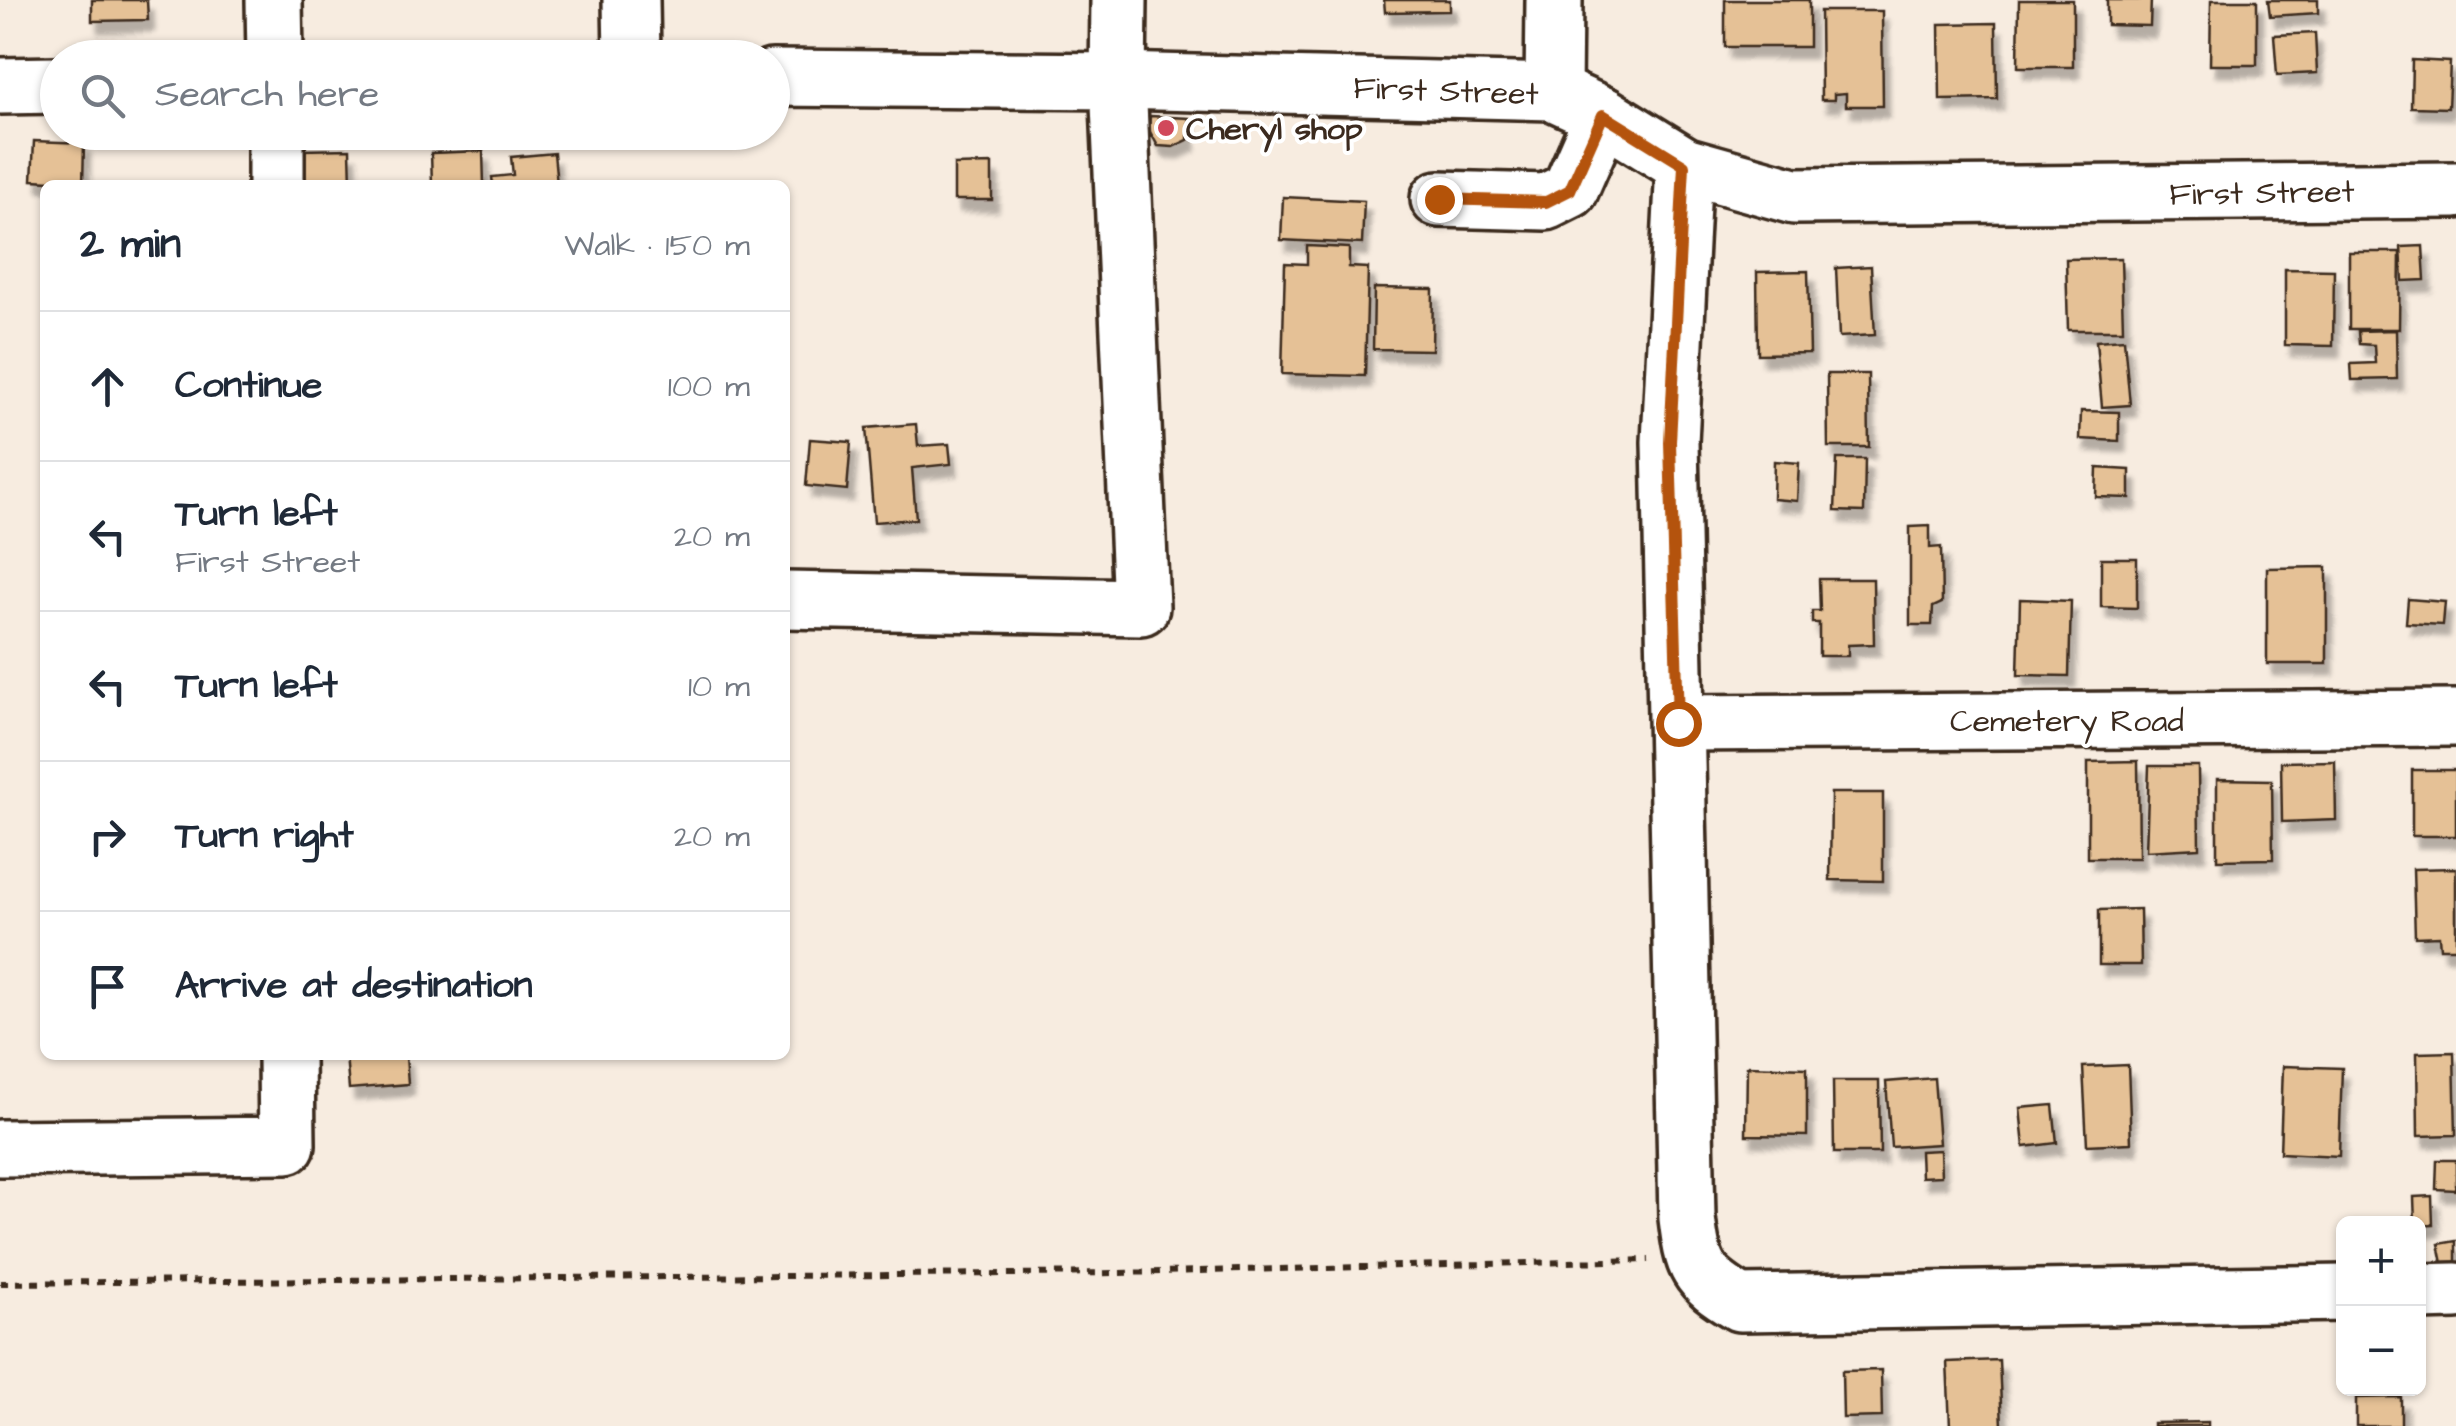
<!DOCTYPE html>
<html lang="en">
<head>
<meta charset="utf-8">
<style>
  :root { --surface:#fff; --page:#f6f6f7; --text:#1f2937; --muted:#747a83; --line:#e0e1e3 }
  body { margin:0; font-family:"Architects Daughter",sans-serif; background:var(--page); color:var(--text) }
  .controls { position:absolute; right:30px; bottom:30px; display:grid; overflow:hidden; border-radius:15px; box-shadow:0 2px 8px #0004 }
  .controls button { width:90px; height:90px; display:grid; place-items:center; padding:0; border:0; border-bottom:2px solid var(--line); background:var(--surface); color:var(--text); font:50px sans-serif }
  .stop { position:absolute; width:30px; height:30px; margin:-22px; border:8px solid #b45309; border-radius:50%; background:#fff }
  .stop.end { background:#b45309; border-color:#fff; box-shadow:0 2px 10px #0008 }
  .list { margin:0; padding:0; list-style:none }
  h2 { display:flex; justify-content:space-between; align-items:center; height:130px; margin:0; padding:0 40px; font-size:42px }
  h2 small { font-size:32px; font-weight:400; color:var(--muted) }
  .list li { display:grid; grid-template-columns:65px 1fr auto; gap:30px; align-items:center; box-sizing:border-box; height:150px; padding:0 40px; border-top:2px solid var(--line) }
  .list b { display:block; font-size:38px; white-space:nowrap }
  .list p { margin:0; font-size:32px; white-space:nowrap; color:var(--muted) }
  .list em { font-size:32px; font-style:normal; color:var(--muted) }
  .icon { flex:none; width:55px; height:55px; fill:none; stroke:currentColor; stroke-width:2; stroke-linecap:round; stroke-linejoin:round }
  .map { position:relative; flex:none; width:2456px; height:1426px; overflow:hidden }
  .search { position:absolute; background:var(--surface); box-shadow:0 2px 8px #0004; left:40px; top:40px; width:750px; height:110px; display:flex; align-items:center; gap:25px; box-sizing:border-box; padding:0 35px; border-radius:55px; color:var(--muted); font-size:38px }
  .panel { position:absolute; background:var(--surface); box-shadow:0 2px 8px #0004; left:40px; top:180px; width:750px; height:880px; border-radius:15px }
  .map>svg:first-child { display:block }
  .building { fill:#e5c196; stroke:#3b2a1e; stroke-width:2.5; filter:url(#shadow) }
  .lines { fill:none; stroke-linecap:round; stroke-linejoin:round }
  .minor-casing { stroke:#3b2a1e; stroke-width:62 }
  .path { stroke:#3b2a1e; stroke-width:6; stroke-dasharray:8 8; stroke-linecap:butt }
  .minor { stroke:#fff; stroke-width:55 }
  .route { stroke:#b45309; stroke-width:12 }
  .poi-dot { fill:#d1495b; stroke:#fff; stroke-width:4 }
  .labels { text-anchor:middle; stroke-width:8; stroke-linejoin:round; paint-order:stroke }
  .street-label { font-size:32px; fill:#3b2a1e; stroke:#fff }
  .poi-label { font-size:32px; font-weight:bold; fill:#3b2a1e; stroke:#fff; text-anchor:start }
</style>
</head>
<body>
<div class="map">
<svg width="2456" height="1426" viewBox="0 0 2456 1426">
  <defs>
    <filter id="shadow"><feDropShadow dx="6" dy="11" stdDeviation="2.5" flood-color="#0004"/></filter>
  </defs>
  <rect width="100%" height="100%" fill="#f7ece0"/>
  <filter id="ink" filterUnits="userSpaceOnUse"><feTurbulence type="fractalNoise" baseFrequency=".01" numOctaves="2"/><feDisplacementMap in="SourceGraphic" scale="20" xChannelSelector="R" yChannelSelector="G"/><feConvolveMatrix kernelMatrix="1 2 1 2 8 2 1 2 1" color-interpolation-filters="sRGB"/></filter>
  <g filter="url(#ink)">
    <g class="building">
      <polygon points="92,0 147,0 148,20 92,21"/>
      <polygon points="1384,0 1450,0 1450,11 1385,12"/>
      <rect x="1725" y="0" width="84" height="47"/>
      <polygon points="2019,0 2073,0 2073,67 2018,67"/>
      <polygon points="2107,0 2151,0 2150,26 2107,25"/>
      <polygon points="2211,0 2257,0 2257,65 2210,65"/>
      <polygon points="2268,0 2318,0 2318,13 2270,16"/>
      <polygon points="1820,11 1882,11 1883,106 1846,106 1846,93 1834,94 1834,100 1821,100"/>
      <polygon points="1996,23 1997,99 1940,100 1939,24"/>
      <polygon points="2315,33 2317,73 2277,75 2274,35"/>
      <polygon points="2412,60 2450,62 2448,108 2411,107"/>
      <polygon points="1150,116 1189,118 1188,140 1173,147 1158,146 1149,130"/>
      <polygon points="34,141 84,143 83,185 49,185 50,181 32,180"/>
      <polygon points="350,149 351,185 300,185 299,150"/>
      <polygon points="483,151 484,185 432,185 431,153"/>
      <polygon points="554,153 557,185 493,185 492,177 513,175 511,157"/>
      <polygon points="992,164 992,200 954,200 954,165"/>
      <polygon points="1283,197 1364,201 1362,244 1281,240"/>
      <polygon points="1307,246 1349,248 1349,267 1368,268 1365,376 1282,374 1285,263 1307,264"/>
      <polygon points="2423,246 2425,280 2403,281 2401,247"/>
      <polygon points="2349,252 2400,252 2399,329 2349,329"/>
      <polygon points="2121,258 2123,330 2068,330 2066,259"/>
      <polygon points="1871,266 1875,335 1839,337 1836,268"/>
      <polygon points="2285,269 2334,270 2333,346 2285,345"/>
      <polygon points="1808,271 1810,353 1758,354 1757,272"/>
      <polygon points="1374,288 1433,289 1432,350 1373,349"/>
      <polygon points="2396,330 2397,379 2352,380 2351,364 2375,363 2374,345 2359,344 2358,331"/>
      <polygon points="2124,339 2130,405 2102,407 2096,341"/>
      <polygon points="1827,374 1868,374 1869,447 1828,447"/>
      <polygon points="2081,411 2119,412 2119,441 2080,439"/>
      <polygon points="916,424 918,446 949,444 951,464 912,468 916,519 874,522 866,428"/>
      <polygon points="810,439 851,442 847,490 806,486"/>
      <polygon points="1837,459 1865,459 1864,512 1835,511"/>
      <polygon points="1774,461 1799,463 1797,501 1773,499"/>
      <polygon points="2097,468 2130,470 2130,498 2096,497"/>
      <polygon points="1930,526 1930,548 1941,547 1942,603 1933,607 1932,625 1910,625 1910,527"/>
      <polygon points="2101,558 2137,558 2137,608 2101,607"/>
      <polygon points="2327,567 2327,664 2267,664 2267,568"/>
      <polygon points="1819,579 1873,579 1874,644 1848,645 1848,656 1819,656 1819,623 1812,623 1812,611 1820,611"/>
      <polygon points="2020,599 2071,601 2069,676 2018,675"/>
      <polygon points="2408,599 2445,602 2443,625 2406,623"/>
      <polygon points="2138,761 2139,858 2088,858 2088,762"/>
      <polygon points="2335,761 2336,820 2282,822 2281,762"/>
      <polygon points="2149,766 2198,766 2199,848 2146,851"/>
      <rect x="2412" y="770" width="44" height="66"/>
      <polygon points="2217,779 2272,780 2273,859 2217,860"/>
      <polygon points="1831,793 1883,793 1883,881 1830,880"/>
      <polygon points="2456,868 2456,948 2440,948 2439,936 2415,937 2413,869"/>
      <polygon points="2140,909 2141,965 2099,965 2099,910"/>
      <polygon points="2454,1052 2456,1135 2418,1136 2417,1053"/>
      <polygon points="346,1055 406,1055 408,1084 349,1089"/>
      <polygon points="2128,1065 2131,1143 2087,1145 2083,1067"/>
      <polygon points="1747,1066 1807,1068 1807,1136 1746,1135"/>
      <polygon points="2283,1066 2342,1068 2339,1156 2280,1153"/>
      <polygon points="1934,1078 1939,1144 1891,1147 1886,1082"/>
      <polygon points="1833,1081 1879,1081 1880,1153 1834,1153"/>
      <polygon points="2053,1105 2057,1143 2024,1147 2020,1108"/>
      <polygon points="1940,1150 1941,1176 1921,1177 1920,1151"/>
      <polygon points="2437,1160 2456,1160 2456,1190 2436,1189"/>
      <polygon points="2432,1196 2433,1225 2418,1226 2415,1224 2414,1197"/>
      <polygon points="2456,1241 2456,1265 2444,1268 2439,1244"/>
      <polygon points="1999,1360 2002,1426 1950,1426 1947,1362"/>
      <polygon points="1881,1370 1882,1417 1843,1418 1842,1371"/>
      <polygon points="2401,1397 2401,1426 2356,1426 2356,1398"/>
      <polygon points="2208,1422 2208,1426 2153,1426 2153,1423"/>
    </g>
    <g class="lines">
      <g class="minor-casing">
        <g id="minor">
          <polyline points="274,0 275,58"/>
          <polyline points="631,0 632,58"/>
          <polyline points="772,78 1118,81 1553,92 1603,115 1684,165 1794,196 2456,190"/>
          <polyline points="0,86 58,85"/>
          <polyline points="1553,92 1554,0"/>
          <polyline points="276,132 276,185"/>
          <path d="M1684,165L1670,442L1687,1218C1693,1267 1696,1277 1740,1303L2344,1293"/>
          <polyline points="1439,199 1546,202 1570,190 1603,115"/>
          <polyline points="785,600 1141,607 1118,81 1119,0"/>
          <polyline points="1678,723 2456,718"/>
          <polyline points="0,1148 287,1145 286,1055"/>
          <polyline points="2418,1292 2456,1291"/>
        </g>
      </g>
      <polyline class="path" points="0,1283 1120,1273 1649,1260"/>
      <use href="#minor" class="minor"/>
    </g>
  </g>
  <g class="lines" filter="url(#ink)">
    <polyline class="route" points="1439,199 1546,202 1570,190 1603,115 1684,165 1670,442 1678,723"/>
  </g>
  <circle class="poi-dot" cx="1166" cy="128" r="10"/>
  <g class="labels">
    <g class="street-label">
      <text transform="translate(1446 90) rotate(2)" y="11">First Street</text>
      <text transform="translate(2262 192) rotate(-1)" y="11">First Street</text>
      <text x="2067" y="731">Cemetery Road</text>
    </g>
    <g class="poi-label">
      <text x="1186" y="139">Cheryl shop</text>
    </g>
  </g>
</svg>
<div class="controls">
<button>+</button>
<button>−</button>
</div>
<div class="stop" style="left:1678px;top:723px"></div>
<div class="stop end" style="left:1439px;top:199px"></div>
<div class="search"><svg class="icon" aria-label="search" viewBox="0 0 24 24"><circle cx="10" cy="10" r="6"/><path d="M15 15l6 6"/></svg>Search here</div>
<section class="panel">
<h2>2 min<small>Walk · 150 m</small></h2>
<ul class="list">
<li><svg class="icon" aria-label="ahead" viewBox="0 0 24 24"><path d="M12 20V5M6 11l6-6 6 6"/></svg><div><b>Continue</b></div><em>100 m</em></li>
<li><svg class="icon" aria-label="left" viewBox="0 0 24 24"><path d="M17 20v-9H6M10 6l-5 5 5 5"/></svg><div><b>Turn left</b><p>First Street</p></div><em>20 m</em></li>
<li><svg class="icon" aria-label="left" viewBox="0 0 24 24"><path d="M17 20v-9H6M10 6l-5 5 5 5"/></svg><div><b>Turn left</b></div><em>10 m</em></li>
<li><svg class="icon" aria-label="right" viewBox="0 0 24 24"><path d="M7 20v-9h11M14 6l5 5-5 5"/></svg><div><b>Turn right</b></div><em>20 m</em></li>
<li><svg class="icon" aria-label="arrive" viewBox="0 0 24 24"><path d="M6 21V4h12l-3 4 3 4H6"/></svg><div><b>Arrive at destination</b></div></li>
</ul>
</section>
</div>
</body>
</html>
